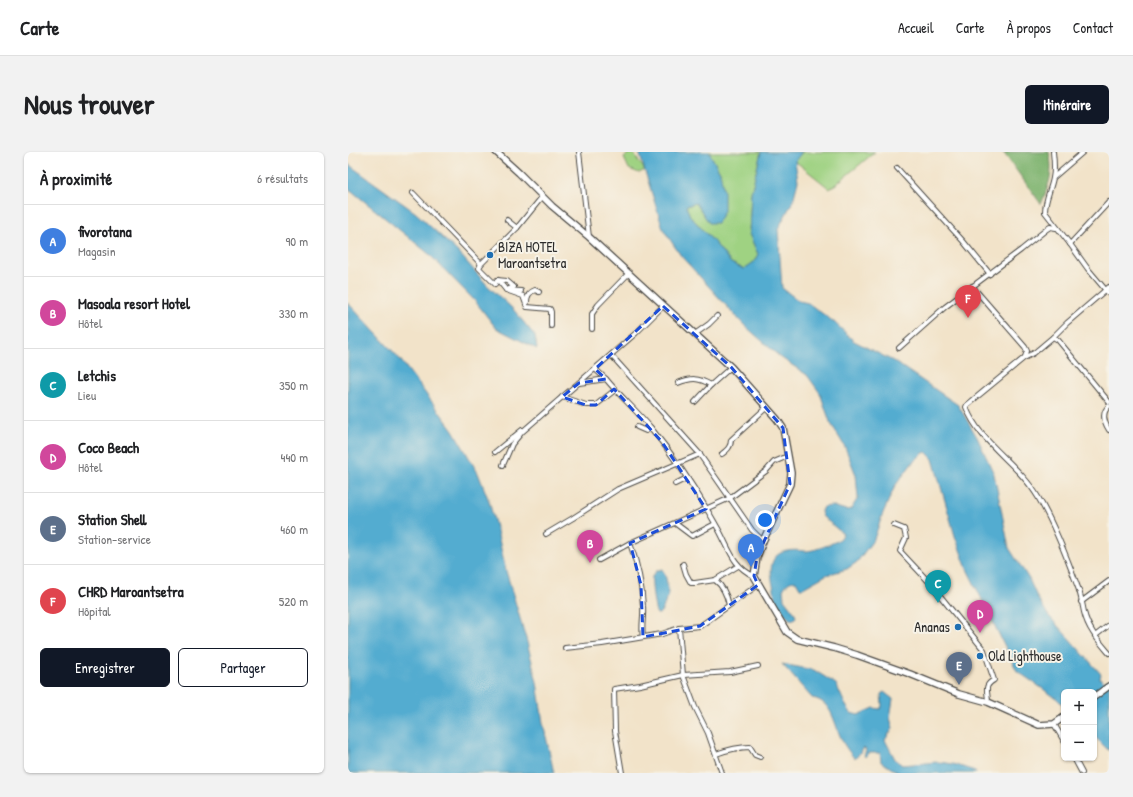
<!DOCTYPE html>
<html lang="fr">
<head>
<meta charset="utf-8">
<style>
  :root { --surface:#fff; --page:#f2f2f2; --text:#202124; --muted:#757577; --line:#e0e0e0; --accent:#111827 }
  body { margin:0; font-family:"Patrick Hand",sans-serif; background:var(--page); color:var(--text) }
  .controls { position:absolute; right:12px; bottom:12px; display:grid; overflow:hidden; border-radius:6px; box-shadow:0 1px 3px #0004 }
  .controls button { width:36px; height:36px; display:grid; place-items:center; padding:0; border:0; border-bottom:1px solid var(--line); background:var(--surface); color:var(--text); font:20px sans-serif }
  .you { position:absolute; left:417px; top:368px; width:14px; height:14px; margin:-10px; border:3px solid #fff; border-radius:50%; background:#1a73e8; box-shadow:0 0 0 6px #1a73e833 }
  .badge { display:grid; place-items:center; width:26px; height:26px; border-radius:50%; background:var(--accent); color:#fff; font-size:13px; font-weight:700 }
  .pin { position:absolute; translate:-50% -33px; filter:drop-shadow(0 1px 2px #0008) }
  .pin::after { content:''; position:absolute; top:21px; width:14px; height:12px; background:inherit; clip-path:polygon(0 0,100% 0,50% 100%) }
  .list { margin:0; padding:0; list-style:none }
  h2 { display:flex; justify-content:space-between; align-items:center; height:52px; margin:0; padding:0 16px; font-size:17px }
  h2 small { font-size:13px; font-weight:400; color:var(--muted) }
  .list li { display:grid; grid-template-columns:26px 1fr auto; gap:12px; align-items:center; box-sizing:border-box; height:72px; padding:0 16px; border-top:1px solid var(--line) }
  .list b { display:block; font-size:15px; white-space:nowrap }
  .list p { margin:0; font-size:13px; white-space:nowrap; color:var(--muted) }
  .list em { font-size:13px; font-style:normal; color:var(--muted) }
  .actions { display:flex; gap:8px; padding:12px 16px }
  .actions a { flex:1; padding:9px 0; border:1px solid var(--accent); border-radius:6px; text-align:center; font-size:14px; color:var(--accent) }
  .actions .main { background:var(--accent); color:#fff }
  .map { position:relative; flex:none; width:761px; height:621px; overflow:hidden; border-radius:6px }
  header { display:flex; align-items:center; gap:24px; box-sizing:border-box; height:56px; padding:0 20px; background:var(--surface); border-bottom:1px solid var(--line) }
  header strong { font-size:19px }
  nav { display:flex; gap:22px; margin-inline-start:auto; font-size:14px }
  .intro { display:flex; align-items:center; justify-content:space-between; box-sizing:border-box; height:96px; padding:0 24px }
  h1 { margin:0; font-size:28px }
  .button { padding:10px 18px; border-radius:6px; background:var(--accent); color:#fff; font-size:14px; font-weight:700 }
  main { display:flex; gap:24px; padding:0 24px }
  aside { flex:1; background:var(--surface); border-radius:6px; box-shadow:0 1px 3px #0004 }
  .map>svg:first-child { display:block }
  .green { fill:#9fd282; stroke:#657e56 }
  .forest { fill:#7fb470; stroke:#55704e }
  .water { fill:#52acd0; stroke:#3e6c7e }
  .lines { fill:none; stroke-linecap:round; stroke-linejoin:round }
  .minor-casing { stroke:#494743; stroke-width:6 }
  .major-casing { stroke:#494743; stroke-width:8 }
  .minor { stroke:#fff; stroke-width:4 }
  .major { stroke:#fff; stroke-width:5.5 }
  .marked { fill:none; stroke:#1d4ed8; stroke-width:3; stroke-dasharray:8 5; stroke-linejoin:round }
  .poi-dot { fill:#1f6fb2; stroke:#f7f3e8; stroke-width:1.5 }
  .labels { text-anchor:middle; stroke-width:4; stroke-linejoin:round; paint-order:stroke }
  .poi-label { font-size:14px; fill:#2b2b2b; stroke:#f7f3e8; text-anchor:start }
</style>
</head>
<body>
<header>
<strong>Carte</strong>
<nav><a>Accueil</a><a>Carte</a><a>À propos</a><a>Contact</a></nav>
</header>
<div class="intro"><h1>Nous trouver</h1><a class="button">Itinéraire</a></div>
<main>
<aside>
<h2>À proximité<small>6 résultats</small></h2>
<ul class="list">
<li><span class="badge" style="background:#3f7fe0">A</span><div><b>fivorotana</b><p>Magasin</p></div><em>90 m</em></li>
<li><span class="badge" style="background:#d1479c">B</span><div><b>Masoala resort Hotel</b><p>Hôtel</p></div><em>330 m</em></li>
<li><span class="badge" style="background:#0f9aa8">C</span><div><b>Letchis</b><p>Lieu</p></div><em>350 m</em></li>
<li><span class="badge" style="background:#d1479c">D</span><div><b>Coco Beach</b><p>Hôtel</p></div><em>440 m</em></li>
<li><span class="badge" style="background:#5c6f8a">E</span><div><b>Station Shell</b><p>Station-service</p></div><em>460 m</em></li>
<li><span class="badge" style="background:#e0444e">F</span><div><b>CHRD Maroantsetra</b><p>Hôpital</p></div><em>520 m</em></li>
</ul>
<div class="actions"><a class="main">Enregistrer</a><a>Partager</a></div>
</aside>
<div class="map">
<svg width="761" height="621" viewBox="0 0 761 621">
  <rect width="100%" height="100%" fill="#f7f3e8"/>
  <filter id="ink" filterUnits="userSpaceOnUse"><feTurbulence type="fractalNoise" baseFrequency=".025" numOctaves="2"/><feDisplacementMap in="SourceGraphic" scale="8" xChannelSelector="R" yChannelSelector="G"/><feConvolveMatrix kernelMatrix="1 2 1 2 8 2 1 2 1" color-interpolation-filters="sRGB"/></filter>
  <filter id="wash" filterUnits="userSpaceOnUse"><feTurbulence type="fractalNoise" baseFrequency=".012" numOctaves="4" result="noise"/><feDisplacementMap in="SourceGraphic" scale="16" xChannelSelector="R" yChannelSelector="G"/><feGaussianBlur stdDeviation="0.9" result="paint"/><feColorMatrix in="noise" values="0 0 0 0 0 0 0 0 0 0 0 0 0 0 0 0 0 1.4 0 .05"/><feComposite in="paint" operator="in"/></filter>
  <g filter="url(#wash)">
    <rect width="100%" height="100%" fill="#f2e3c9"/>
    <g class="green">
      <polygon points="282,0 284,0 297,18 291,21 281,17 276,6"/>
      <polygon points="361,0 413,0 403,41 401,82 410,102 406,110 396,117 383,111 367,91 342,64 338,54 348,51 361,71 372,20"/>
      <polygon points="454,0 527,0 482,37 447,9"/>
    </g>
    <path class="forest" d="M655,0H701C706,20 701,33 693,52Z"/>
    <g class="water">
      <path d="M291,0H361L372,20L376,40V59L369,71H361L348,51L338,54L342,64L367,91L383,111L396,117L406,110L410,102L401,82L403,41L413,0H454L447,9L450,29L445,49L430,77L434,136L451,149L460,151L486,170L506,189L547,210L610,253L629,285L646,322L661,396L681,427L689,445L700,463L753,522L752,526L755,530L761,528V599L746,584V540H716V554L708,546L669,519L619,417L607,384L585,307L578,300L574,302L565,310L547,334L535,361L526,387L509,410L499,417L478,423L455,436H452L448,429C441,429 438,432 435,438L436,447L446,460L448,465L446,467L443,468C436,463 429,454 427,446C426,443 426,440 426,437C418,408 426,395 457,399C463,400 487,391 492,387C494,385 494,384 495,382L474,364L473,359L475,355L484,354L498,358L503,357L510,346L508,323L497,295L482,270L472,241L459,223L432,205L395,172L333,104L315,77Z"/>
      <polygon points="0,12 68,61 111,101 139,133 165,157 187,184 189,197 148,176 127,149 81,102 0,36"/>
      <polygon points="0,151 51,206 105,278 130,321 141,349 150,383 158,419 179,490 189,530 195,571 206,621 0,621"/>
      <path d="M314,417C319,425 320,436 320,445C316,451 316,457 311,462H309C306,458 303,430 304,425C306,420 309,418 314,417Z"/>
      <path d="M434,512L466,518L488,532L497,552L503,561L510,563L526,556L532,557L534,554L533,542L536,540L545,547L542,566L545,576L537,588L547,607L554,613L590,610L605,612L627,619L629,621H551L533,610L532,601H521L518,605L516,604L518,598L516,596L507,607C502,601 497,595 494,588C486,573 485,549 464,546Z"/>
    </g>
  </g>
  <g filter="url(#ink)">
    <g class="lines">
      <g class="minor-casing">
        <g id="minor">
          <polyline points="231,0 241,85"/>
          <path d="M705,0C706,9 707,17 705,26C703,37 697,48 697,60L722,92L740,117L761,142"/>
          <polyline points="549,16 615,89 642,122"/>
          <polyline points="706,25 735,0"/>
          <polyline points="65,41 133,112"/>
          <polyline points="194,45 169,76 133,112 131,116 147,132 149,128 159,129 166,135 158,138 175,144 179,155 202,157 203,160 203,174"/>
          <polyline points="159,68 169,76"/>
          <polyline points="722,92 761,50"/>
          <polyline points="150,128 158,138 173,139"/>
          <polyline points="624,134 677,195 679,199 677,205"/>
          <path d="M179,150C179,144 181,140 187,138L191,140"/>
          <polyline points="244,177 244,162 250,153 281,121"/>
          <polyline points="347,182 361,172 369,164"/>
          <polyline points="705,185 719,171 761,135"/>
          <polyline points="551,196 597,155 673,98 699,77 702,75 708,76"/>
          <polyline points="263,203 350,300 404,378 415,389"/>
          <polyline points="247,217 258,227"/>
          <path d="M231,231L258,227C272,244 289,259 303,276C329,308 352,344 372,380C382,399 386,415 406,424"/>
          <path d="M330,231C343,226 350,225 363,233"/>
          <polyline points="214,245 238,253 248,253 267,238"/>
          <polyline points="347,250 363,233 383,215"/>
          <path d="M761,250L710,188L705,185L686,201L676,206L619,253L618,255C632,292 670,311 690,345C706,372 718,403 729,433C733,442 734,451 736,460C740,477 750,488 761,501"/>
          <path d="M761,254C753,261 756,270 761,278"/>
          <polyline points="289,275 298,279 303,276"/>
          <polyline points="147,300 174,278"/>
          <path d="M374,302C379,298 383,295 383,288L419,255"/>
          <polyline points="155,313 164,292 174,280 288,181 315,154"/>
          <polyline points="327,332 339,326"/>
          <polyline points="328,372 344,384 367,372"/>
          <path d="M546,373L556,377L558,386L552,399L581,430L636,498L646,528C635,534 640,539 640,550"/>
          <polyline points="198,382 225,366 270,337 352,302"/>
          <path d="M282,391C289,411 294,433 295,454C296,464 293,474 295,485"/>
          <polyline points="251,408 282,391 382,346 418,319 426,310 440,304"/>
          <path d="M335,412L338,422L343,431H347L367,428C375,434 379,444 381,453"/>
          <polyline points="367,428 390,414"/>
          <polyline points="733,450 761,429"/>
          <polyline points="331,476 335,523 347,555 360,581 374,621"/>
          <polyline points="747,484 761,473"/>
          <polyline points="217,496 254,492 314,482 331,476 352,474 410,433"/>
          <polyline points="706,572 716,589"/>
          <path d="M368,602C379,598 390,595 402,595L407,603L412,605"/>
          <polyline points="726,606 734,621"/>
          <polyline points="274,621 267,579 266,537 292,533 335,523 382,520 410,514"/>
        </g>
      </g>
      <g class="major-casing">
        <g id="major">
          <polyline points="148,0 171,21 204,54 241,85 383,215 429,267 435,276 440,304 443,321 442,332 415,389 409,405 406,424 439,480 449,487 486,496 509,503 562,522 611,542 640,550 691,573 706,572 716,565"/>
          <polyline points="746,545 761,534"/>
        </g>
      </g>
      <use href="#minor" class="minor"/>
      <use href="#major" class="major"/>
    </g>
  </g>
  <path class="marked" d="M315,154L383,215L435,276L442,332L409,405L406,424L410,433L352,474L295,485L293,433L282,391L358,357L314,290L266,237L248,253H238L214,245L231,231L258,227L247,217Z"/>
  <g class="poi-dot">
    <circle cx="142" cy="103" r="4"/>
    <circle cx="610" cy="475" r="4"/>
    <circle cx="632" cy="504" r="4"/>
  </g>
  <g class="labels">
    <g class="poi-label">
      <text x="150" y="100">BIZA HOTEL<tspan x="150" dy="16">Maroantsetra</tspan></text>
      <text x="602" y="480" text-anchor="end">Ananas</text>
      <text x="640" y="509">Old Lighthouse</text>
    </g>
  </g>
</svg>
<div class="controls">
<button>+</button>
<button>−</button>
</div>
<div class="you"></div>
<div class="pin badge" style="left:403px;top:415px;background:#3f7fe0">A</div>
<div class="pin badge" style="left:242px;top:411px;background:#d1479c">B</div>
<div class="pin badge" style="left:590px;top:451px;background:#0f9aa8">C</div>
<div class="pin badge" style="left:632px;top:481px;background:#d1479c">D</div>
<div class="pin badge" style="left:611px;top:533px;background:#5c6f8a">E</div>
<div class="pin badge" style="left:620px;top:166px;background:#e0444e">F</div>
</div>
</main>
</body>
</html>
